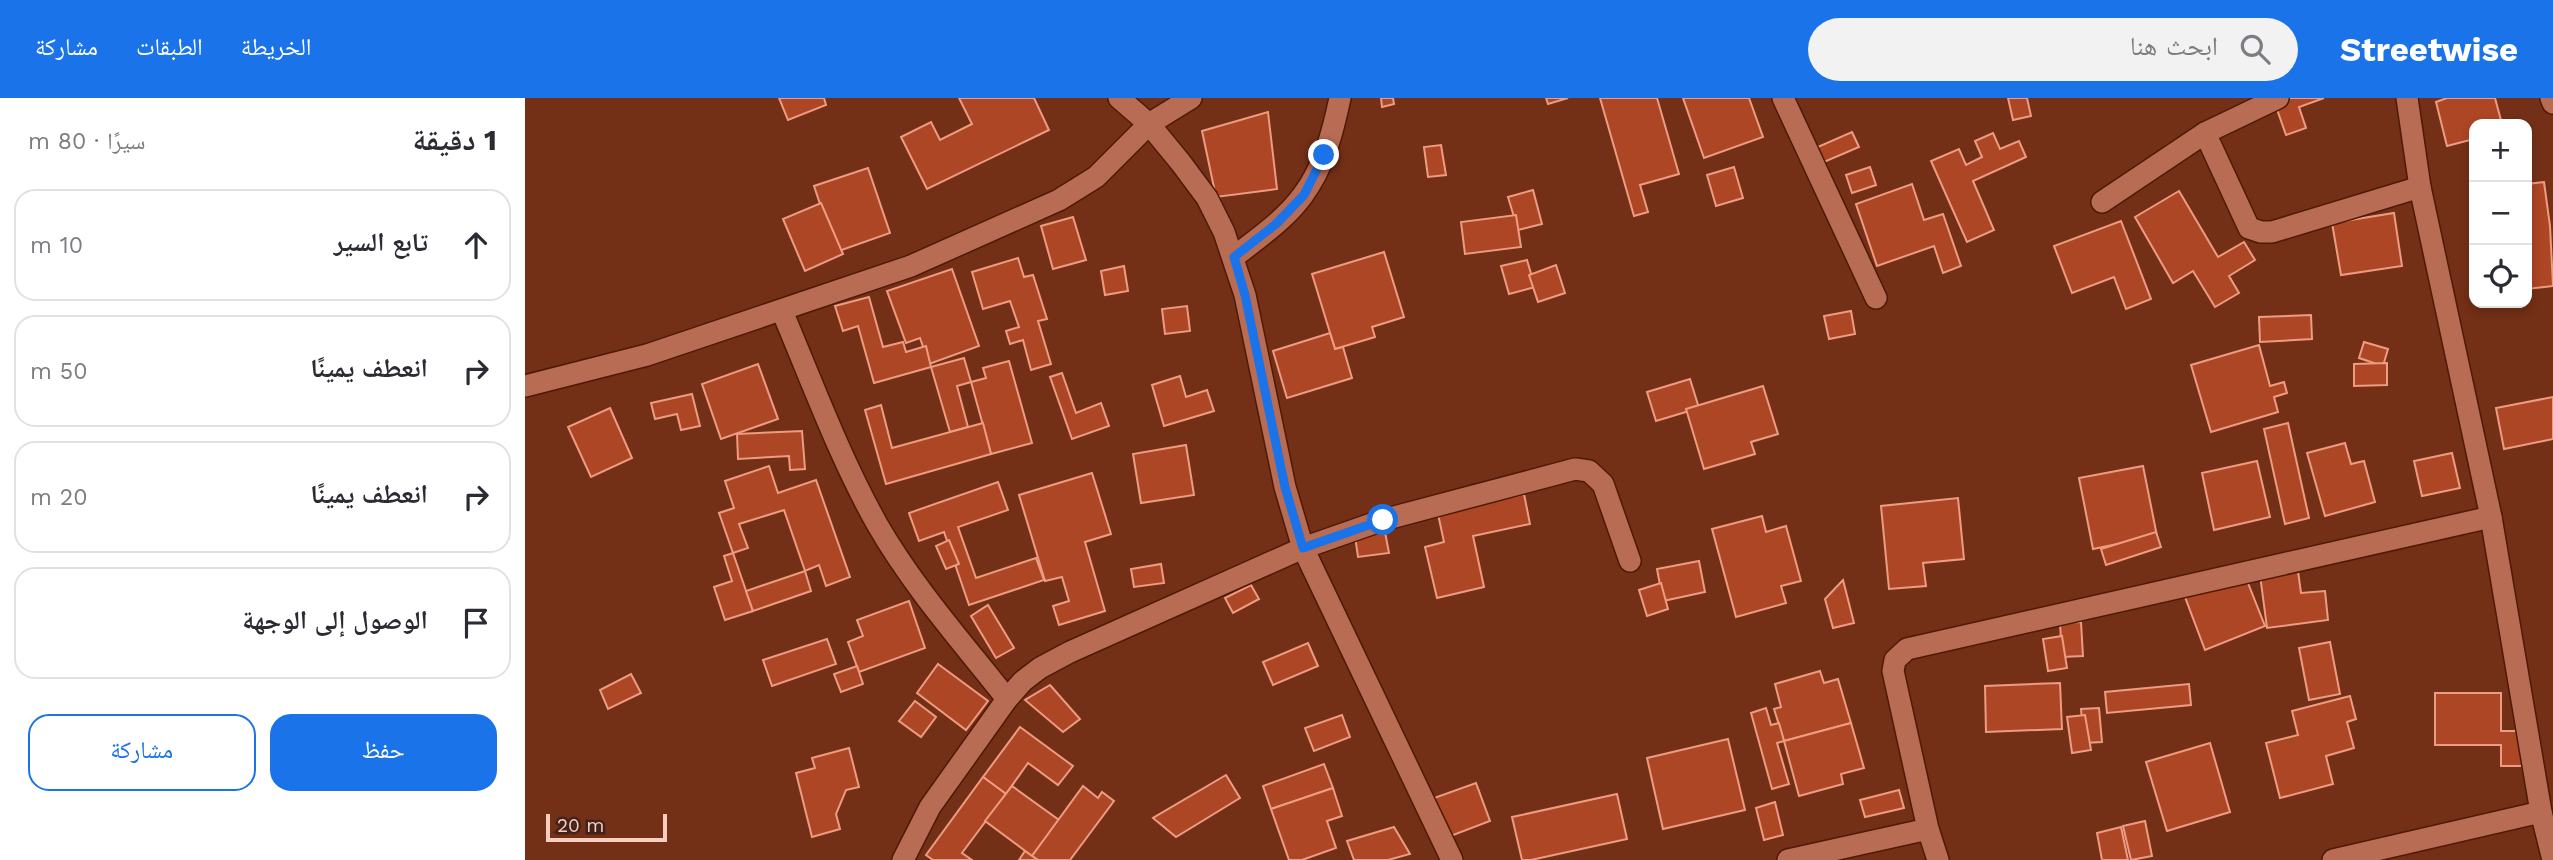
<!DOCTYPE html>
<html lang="ar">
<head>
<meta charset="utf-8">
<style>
  :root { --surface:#fff; --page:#f2f2f3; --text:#2b2b33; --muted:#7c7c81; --line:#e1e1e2; --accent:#1a73e8 }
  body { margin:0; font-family:"Work Sans","Noto Naskh Arabic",sans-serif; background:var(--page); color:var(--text); direction:rtl }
  .controls { position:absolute; right:21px; top:21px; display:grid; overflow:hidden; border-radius:14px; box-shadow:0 4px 10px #0003 }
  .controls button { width:63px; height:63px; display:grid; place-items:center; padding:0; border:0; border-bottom:2px solid var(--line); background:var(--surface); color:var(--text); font:35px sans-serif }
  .scale { position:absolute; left:21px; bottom:18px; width:121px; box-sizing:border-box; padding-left:7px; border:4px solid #f9cec1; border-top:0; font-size:19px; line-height:24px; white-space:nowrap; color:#f9cec1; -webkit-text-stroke:5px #432319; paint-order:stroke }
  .stop { position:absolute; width:21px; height:21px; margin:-16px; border:5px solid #1a73e8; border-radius:50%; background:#fff }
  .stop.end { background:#1a73e8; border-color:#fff; box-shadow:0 2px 7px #0008 }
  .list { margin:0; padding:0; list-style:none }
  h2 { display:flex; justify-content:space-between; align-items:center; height:91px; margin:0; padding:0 28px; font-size:30px }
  h2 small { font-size:23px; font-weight:400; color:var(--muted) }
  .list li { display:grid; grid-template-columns:46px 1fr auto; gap:21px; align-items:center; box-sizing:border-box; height:112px; margin:0 14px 14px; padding:0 14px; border:2px solid var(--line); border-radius:21px }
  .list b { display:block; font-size:26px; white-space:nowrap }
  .list em { font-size:23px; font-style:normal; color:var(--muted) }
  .actions { display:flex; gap:14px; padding:21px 28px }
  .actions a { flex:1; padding:16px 0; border:2px solid var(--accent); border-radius:21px; text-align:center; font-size:24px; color:var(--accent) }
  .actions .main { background:var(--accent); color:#fff }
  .icon { flex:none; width:38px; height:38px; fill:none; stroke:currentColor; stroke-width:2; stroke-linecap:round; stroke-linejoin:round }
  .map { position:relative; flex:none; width:2028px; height:762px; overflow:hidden; direction:ltr }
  header { display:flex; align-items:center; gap:42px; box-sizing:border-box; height:98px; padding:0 35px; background:var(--accent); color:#fff }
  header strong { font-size:33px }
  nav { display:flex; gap:38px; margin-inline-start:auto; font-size:24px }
  .search { width:490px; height:63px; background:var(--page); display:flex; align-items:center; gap:18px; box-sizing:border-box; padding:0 24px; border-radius:38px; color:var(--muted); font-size:26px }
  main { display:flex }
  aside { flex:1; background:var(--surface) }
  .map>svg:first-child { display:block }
  .building { fill:#ac4624; stroke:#ed9c82; stroke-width:2 }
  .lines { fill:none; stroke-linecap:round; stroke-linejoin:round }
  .street-casing { stroke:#4e1a08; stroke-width:24 }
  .street { stroke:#b86c53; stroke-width:21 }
  .route { stroke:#1a73e8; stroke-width:9 }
</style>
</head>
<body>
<header>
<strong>Streetwise</strong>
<div class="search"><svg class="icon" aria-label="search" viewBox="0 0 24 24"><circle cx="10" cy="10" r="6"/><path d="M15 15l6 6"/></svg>ابحث هنا</div>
<nav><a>الخريطة</a><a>الطبقات</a><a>مشاركة</a></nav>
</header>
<main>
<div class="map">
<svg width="2028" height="762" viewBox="0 0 2028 762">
  <rect width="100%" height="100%" fill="#742f17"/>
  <g class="building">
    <polygon points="254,0 299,0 301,7 263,22"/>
    <polygon points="434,0 509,0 524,32 402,91 376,39 406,24 415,42 447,26"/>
    <polygon points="856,0 868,0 869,6 857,9"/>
    <polygon points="1021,0 1043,0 1023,6"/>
    <polygon points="1075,0 1132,0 1154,76 1115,87 1123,114 1109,118"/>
    <polygon points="1158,0 1224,0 1238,39 1179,60"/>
    <polygon points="1483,0 1502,0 1506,18 1488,22"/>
    <polygon points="1748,0 1799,0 1774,9 1781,30 1761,37"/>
    <polygon points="1922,0 1970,0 1977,26 1949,26 1949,41 1922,48 1911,4"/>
    <polygon points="743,14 752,91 691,99 677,33"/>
    <polygon points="1327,34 1334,49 1285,70 1279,55"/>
    <polygon points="1468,35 1475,51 1494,43 1501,59 1448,83 1469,132 1442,144 1406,63 1434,51 1441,67 1457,59 1450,43"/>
    <polygon points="916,47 921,77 903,79 899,49"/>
    <polygon points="1209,69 1218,100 1191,108 1182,77"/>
    <polygon points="1345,69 1351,87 1327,95 1321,77"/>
    <polygon points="343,70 365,135 311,154 289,88"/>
    <polygon points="2019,84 2025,128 2028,188 2002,191 2002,86"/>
    <polygon points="1387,86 1399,122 1418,116 1436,168 1418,175 1409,148 1352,168 1331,106"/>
    <polygon points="1008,92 1017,126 993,132 983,99"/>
    <polygon points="1654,93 1693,159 1719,144 1730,162 1704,178 1714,195 1690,209 1668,173 1648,185 1610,119"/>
    <polygon points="296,105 318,156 280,173 258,121"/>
    <polygon points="1869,115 1877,168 1816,177 1807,125"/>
    <polygon points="991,117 996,149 940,156 936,124"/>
    <polygon points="548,119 561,162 528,171 516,128"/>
    <polygon points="1596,123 1626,201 1601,211 1589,179 1547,195 1529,148"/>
    <polygon points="859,154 879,219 847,229 850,239 810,251 787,176"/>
    <polygon points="493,160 499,179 508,177 522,221 513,223 526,266 506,272 498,242 485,246 481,233 494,229 485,203 458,211 447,174"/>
    <polygon points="1002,162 1010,189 984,196 976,168"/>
    <polygon points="1031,167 1040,195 1013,204 1004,177"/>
    <polygon points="599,168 603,193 580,197 576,173"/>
    <polygon points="427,171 454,248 404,266 395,240 381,245 362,193"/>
    <polygon points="344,199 358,249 378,244 381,254 401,248 406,269 349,285 333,228 318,233 310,208"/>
    <polygon points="662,208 665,233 640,236 637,211"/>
    <polygon points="1326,213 1330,236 1304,241 1299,218"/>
    <polygon points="1786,217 1787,241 1735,244 1734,219"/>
    <polygon points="805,235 810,251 818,249 827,280 762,300 748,253"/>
    <polygon points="1839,244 1863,251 1858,268 1834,260"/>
    <polygon points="1734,247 1745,288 1759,284 1762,295 1749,299 1753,314 1686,334 1666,267"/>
    <polygon points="439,260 446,284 432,288 443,329 425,334 406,269"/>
    <polygon points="484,263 507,345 466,356 446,284 461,280 458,270"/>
    <polygon points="1862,265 1862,287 1829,288 1829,266"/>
    <polygon points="233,266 253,321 196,341 177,286"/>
    <polygon points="537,275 551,315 576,305 584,328 547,341 525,279"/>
    <polygon points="655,278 661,299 682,292 689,313 639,328 627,287"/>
    <polygon points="1165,281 1174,310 1131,323 1122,294"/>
    <polygon points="1238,288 1253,336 1226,344 1230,356 1179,371 1161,311"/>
    <polygon points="167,296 175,328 156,332 152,316 130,321 126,305"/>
    <polygon points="2028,299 2028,341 1979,351 1971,310"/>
    <polygon points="356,307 367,350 458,325 466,356 361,386 340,312"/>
    <polygon points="85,310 107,360 66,379 43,329"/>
    <polygon points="1763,325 1784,420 1760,426 1739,331"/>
    <polygon points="277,333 280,371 265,372 264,358 213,361 212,336"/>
    <polygon points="1820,345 1826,366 1839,363 1850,404 1800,418 1782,355"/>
    <polygon points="661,347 669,397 616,405 608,356"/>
    <polygon points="1927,355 1935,390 1897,398 1889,363"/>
    <polygon points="1732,363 1745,419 1689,432 1677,375"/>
    <polygon points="244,368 253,395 291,382 325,479 301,488 294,467 280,473 259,412 214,426 223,450 208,455 194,415 209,410 200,383"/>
    <polygon points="1618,368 1632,438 1568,451 1554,380"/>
    <polygon points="567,375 586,436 560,444 580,513 534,527 528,508 544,503 537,479 520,483 494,397"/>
    <polygon points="473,384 483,412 433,429 451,480 511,460 519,482 444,507 419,434 394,443 384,415"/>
    <polygon points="999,396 1005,426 948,438 959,489 912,500 900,449 919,444 913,416"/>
    <polygon points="1433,400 1439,461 1398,465 1401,488 1364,491 1356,408"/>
    <polygon points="1237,418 1241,434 1261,428 1276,483 1256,488 1261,505 1211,519 1187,431"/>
    <polygon points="860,434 864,455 833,459 830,438"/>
    <polygon points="1631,434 1636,449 1581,467 1576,451"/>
    <polygon points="424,442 434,466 421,471 411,448"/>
    <polygon points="208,455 228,513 200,522 189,489 207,483 199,458"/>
    <polygon points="1174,463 1180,494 1138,503 1132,471"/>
    <polygon points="636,466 639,485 609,489 606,471"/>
    <polygon points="280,473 286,493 228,513 221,493"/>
    <polygon points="1773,473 1776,495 1800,493 1803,522 1742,530 1735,477"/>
    <polygon points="1719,475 1740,528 1680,552 1660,499"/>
    <polygon points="1318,482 1329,525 1308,530 1300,501"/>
    <polygon points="1136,485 1143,511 1122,518 1114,492"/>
    <polygon points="726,487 734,501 708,515 700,500"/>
    <polygon points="384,503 400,550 334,574 323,544 338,538 332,522"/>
    <polygon points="463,507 489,550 471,560 446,518"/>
    <polygon points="1556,524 1558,558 1537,559 1535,525"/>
    <polygon points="1537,538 1542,570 1523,573 1518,541"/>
    <polygon points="302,541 311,566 247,588 238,562"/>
    <polygon points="1805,544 1815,596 1784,602 1774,550"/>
    <polygon points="783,545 793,568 748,587 738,564"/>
    <polygon points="413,566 463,603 441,632 392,595"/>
    <polygon points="332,568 338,586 316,594 309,576"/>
    <polygon points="1295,573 1299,585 1313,581 1326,625 1259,643 1249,611 1256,609 1250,586"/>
    <polygon points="106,576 116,595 83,611 75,592"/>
    <polygon points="1535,585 1537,631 1461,634 1460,588"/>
    <polygon points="1664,586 1666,607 1582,615 1580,594"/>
    <polygon points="525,587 555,621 538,634 500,602"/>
    <polygon points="1910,595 1976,595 1976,633 2009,633 2009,668 1976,668 1976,647 1910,647"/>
    <polygon points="1825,598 1831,621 1822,624 1829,650 1801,658 1808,686 1755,700 1741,645 1773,637 1767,613"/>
    <polygon points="390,603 411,619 396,639 374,623"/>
    <polygon points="1241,610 1246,627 1254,625 1259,643 1252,645 1264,686 1247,691 1226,615"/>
    <polygon points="1574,610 1577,644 1559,645 1556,611"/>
    <polygon points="817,617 825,639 789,653 780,630"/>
    <polygon points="1560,617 1566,652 1547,655 1542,619"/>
    <polygon points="1326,625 1339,670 1316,676 1318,686 1274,698 1259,643"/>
    <polygon points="495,629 548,668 533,687 503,665 481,696 458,679"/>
    <polygon points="1203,641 1220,712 1138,731 1122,660"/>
    <polygon points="1685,645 1705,714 1642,733 1621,664"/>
    <polygon points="324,650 334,689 321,692 311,716 315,731 287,739 271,675 290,670 287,660"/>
    <polygon points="799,666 808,690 746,711 738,688"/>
    <polygon points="701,677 715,700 651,739 628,720"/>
    <polygon points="458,679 481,696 437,755 447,762 408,762 401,757"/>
    <polygon points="951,685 965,723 923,739 909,700"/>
    <polygon points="487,688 534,722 507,758 460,723"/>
    <polygon points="558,688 573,700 577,694 589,703 545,762 513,762 507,758"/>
    <polygon points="808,690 817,718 802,723 811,750 777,762 764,762 746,711"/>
    <polygon points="1374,692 1379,710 1340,719 1335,702"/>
    <polygon points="1092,696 1102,741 1006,762 997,762 987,719"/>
    <polygon points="1250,704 1258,737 1239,742 1231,710"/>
    <polygon points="1620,723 1627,758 1606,762 1598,728"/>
    <polygon points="869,729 885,756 863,762 829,762 822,743"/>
    <polygon points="1596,729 1603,762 1577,762 1572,735"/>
    <polygon points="500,753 507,758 513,762 494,762"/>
  </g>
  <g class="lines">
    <g class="street-casing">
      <g id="street">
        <polyline points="594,0 624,26 656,65 682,100 699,134 720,197 760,389 778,450 927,762"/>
        <polyline points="1258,0 1351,200"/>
        <polyline points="1882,0 1895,89 1966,419 2016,714 2028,762"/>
        <polyline points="2026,0 2028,5"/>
        <polyline points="1680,35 1724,130 1736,134 1747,134 1895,89"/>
        <polyline points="1577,104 1680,35 1753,0"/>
        <path d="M709,159C733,140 760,122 778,97C799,69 808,33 815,0"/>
        <path d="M257,213C287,284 314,358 352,426C388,489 438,545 482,601"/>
        <polyline points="0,288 122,257 386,168 534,102 571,79 624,26 666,0"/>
        <polyline points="378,762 405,709 482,601 498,583 515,570 545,554 778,450 858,422 1050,371 1064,373 1078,386 1105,463"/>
        <polyline points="1263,762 1403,731"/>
        <polyline points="1413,762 1403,731 1368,573 1370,562 1382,551 1966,419"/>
        <polyline points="1808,762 2016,714"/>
      </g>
    </g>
    <use href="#street" class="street"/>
  </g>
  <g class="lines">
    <polyline class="route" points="799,57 779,97 751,126 709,159 720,197 760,389 778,450 858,422"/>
  </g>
</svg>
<div class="controls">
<button>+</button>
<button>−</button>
<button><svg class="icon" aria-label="locate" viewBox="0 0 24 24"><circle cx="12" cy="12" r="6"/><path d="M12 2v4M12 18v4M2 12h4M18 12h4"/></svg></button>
</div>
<div class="scale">20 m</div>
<div class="stop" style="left:858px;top:422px"></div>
<div class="stop end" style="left:799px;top:57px"></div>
</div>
<aside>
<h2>1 دقيقة<small>سيرًا · 80 m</small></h2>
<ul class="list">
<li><svg class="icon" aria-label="ahead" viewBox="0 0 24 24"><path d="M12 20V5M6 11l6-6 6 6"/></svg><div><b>تابع السير</b></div><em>10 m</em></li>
<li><svg class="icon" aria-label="right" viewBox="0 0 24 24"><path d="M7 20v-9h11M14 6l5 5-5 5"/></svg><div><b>انعطف يمينًا</b></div><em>50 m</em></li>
<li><svg class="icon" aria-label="right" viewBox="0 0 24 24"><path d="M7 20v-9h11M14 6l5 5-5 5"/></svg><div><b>انعطف يمينًا</b></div><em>20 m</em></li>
<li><svg class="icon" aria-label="arrive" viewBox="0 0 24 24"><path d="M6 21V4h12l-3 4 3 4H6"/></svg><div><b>الوصول إلى الوجهة</b></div></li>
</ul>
<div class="actions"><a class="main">حفظ</a><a>مشاركة</a></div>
</aside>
</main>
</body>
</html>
